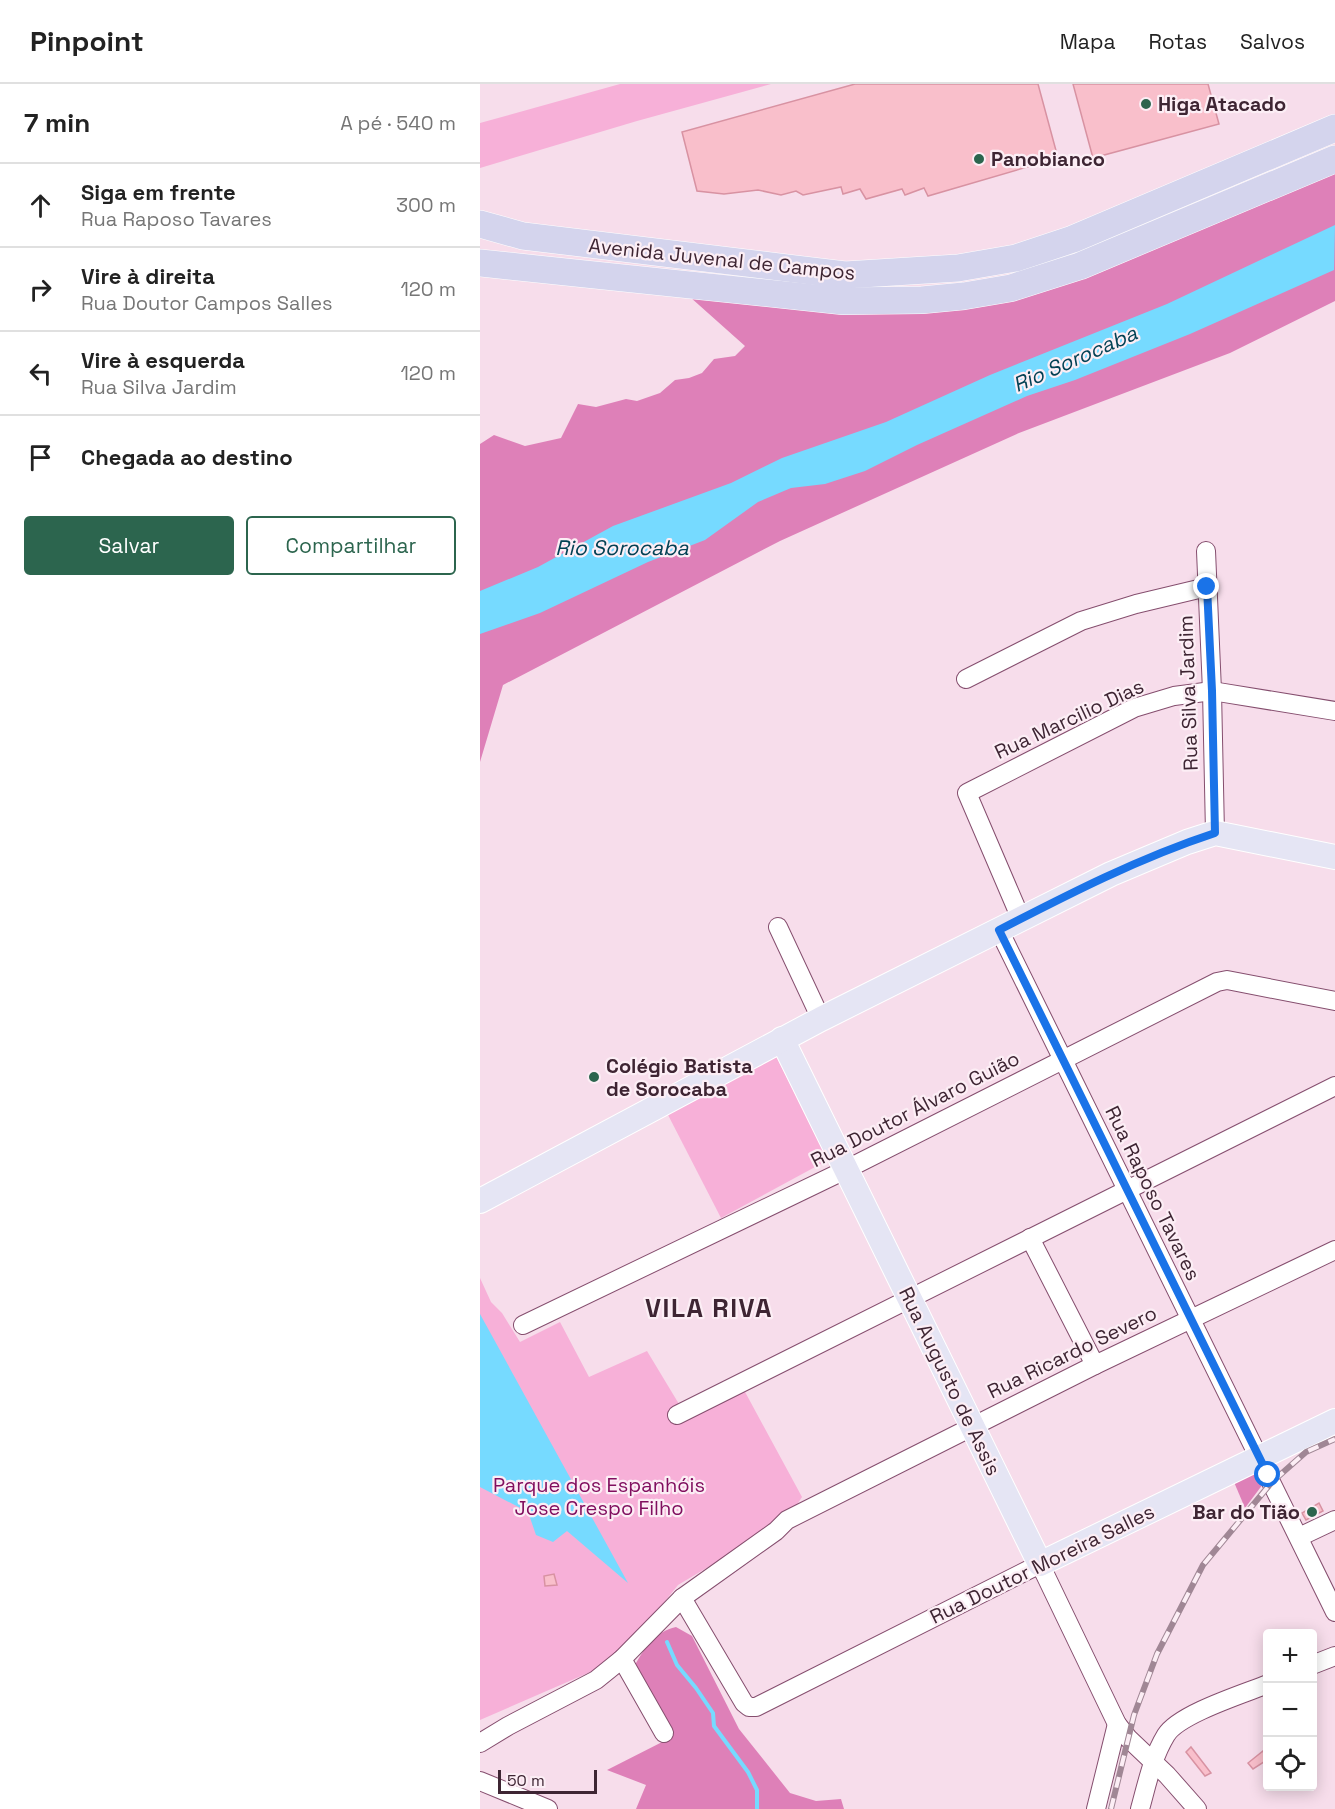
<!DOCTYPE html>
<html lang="pt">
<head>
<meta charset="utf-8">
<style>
  :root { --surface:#fff; --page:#f6f6f6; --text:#222; --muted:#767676; --line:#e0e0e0; --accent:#2c654e }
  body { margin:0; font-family:"Space Grotesk",sans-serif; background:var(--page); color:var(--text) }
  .controls { position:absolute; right:18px; bottom:18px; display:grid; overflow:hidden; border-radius:6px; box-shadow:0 3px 15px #0003 }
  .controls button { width:54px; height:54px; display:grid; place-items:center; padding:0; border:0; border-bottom:2px solid var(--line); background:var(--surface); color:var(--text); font:30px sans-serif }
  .scale { position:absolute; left:18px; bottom:15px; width:99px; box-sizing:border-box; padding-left:6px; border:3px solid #3e2533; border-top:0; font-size:16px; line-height:21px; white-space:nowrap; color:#3e2533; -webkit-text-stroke:4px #fceef5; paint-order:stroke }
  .stop { position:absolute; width:18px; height:18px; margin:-14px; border:4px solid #1a73e8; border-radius:50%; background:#fff }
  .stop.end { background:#1a73e8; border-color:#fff; box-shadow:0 2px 6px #0008 }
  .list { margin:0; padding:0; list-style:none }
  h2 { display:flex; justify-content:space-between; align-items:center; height:78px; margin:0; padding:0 24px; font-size:26px }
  h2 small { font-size:20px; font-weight:400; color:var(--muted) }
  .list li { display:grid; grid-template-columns:39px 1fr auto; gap:18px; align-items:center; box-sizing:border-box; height:84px; padding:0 24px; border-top:2px solid var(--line) }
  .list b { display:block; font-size:22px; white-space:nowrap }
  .list p { margin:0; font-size:20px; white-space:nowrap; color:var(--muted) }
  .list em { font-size:20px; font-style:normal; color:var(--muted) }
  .actions { display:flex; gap:12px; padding:18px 24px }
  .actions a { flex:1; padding:14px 0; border:2px solid var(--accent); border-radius:6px; text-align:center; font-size:21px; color:var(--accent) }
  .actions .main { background:var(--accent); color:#fff }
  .icon { flex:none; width:33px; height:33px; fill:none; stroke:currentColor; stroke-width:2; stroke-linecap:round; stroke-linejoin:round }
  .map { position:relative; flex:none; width:855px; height:1725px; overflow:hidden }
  header { display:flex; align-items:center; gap:36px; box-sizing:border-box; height:84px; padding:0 30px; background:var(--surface); border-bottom:2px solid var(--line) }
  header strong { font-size:28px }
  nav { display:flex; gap:33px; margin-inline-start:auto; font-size:21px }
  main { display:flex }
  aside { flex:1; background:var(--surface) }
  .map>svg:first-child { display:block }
  .green { fill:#f7b0d8 }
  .forest { fill:#de80b8 }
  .water { fill:#76daff }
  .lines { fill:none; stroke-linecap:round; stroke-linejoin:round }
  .stream { stroke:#76daff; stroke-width:4 }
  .building { fill:#f9bfcb; stroke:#d892a2; stroke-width:1.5 }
  .minor-casing { stroke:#854e6e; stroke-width:20 }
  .major-casing { stroke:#fff; stroke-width:26 }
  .highway-casing { stroke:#fff; stroke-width:28 }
  .minor { stroke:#fff; stroke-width:18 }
  .major { stroke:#e5e5f4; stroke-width:24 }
  .highway { stroke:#d4d4ed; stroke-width:27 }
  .rail-casing { stroke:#a08795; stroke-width:6 }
  .rail { stroke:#fceef5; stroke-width:4; stroke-dasharray:11; stroke-linecap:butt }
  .route { stroke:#1a73e8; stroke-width:8 }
  .poi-dot { fill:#2c654e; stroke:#fceef5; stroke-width:2 }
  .labels { text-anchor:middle; stroke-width:4.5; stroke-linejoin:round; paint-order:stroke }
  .poi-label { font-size:20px; font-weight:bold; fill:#3e2533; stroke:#fceef5; text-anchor:start }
  .street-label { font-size:20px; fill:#3e2533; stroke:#fceef5 }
  .park-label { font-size:20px; fill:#810f5f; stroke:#fceef5 }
  .water-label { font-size:21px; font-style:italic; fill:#024154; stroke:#fceef5 }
  .district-label { font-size:26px; font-weight:bold; letter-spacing:1.5px; fill:#3e2533; stroke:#fceef5 }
</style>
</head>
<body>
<header>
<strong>Pinpoint</strong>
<nav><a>Mapa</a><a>Rotas</a><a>Salvos</a></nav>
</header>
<main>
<aside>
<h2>7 min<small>A pé · 540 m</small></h2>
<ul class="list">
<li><svg class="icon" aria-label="ahead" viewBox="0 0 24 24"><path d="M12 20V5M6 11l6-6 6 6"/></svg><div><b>Siga em frente</b><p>Rua Raposo Tavares</p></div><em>300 m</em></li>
<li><svg class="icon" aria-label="right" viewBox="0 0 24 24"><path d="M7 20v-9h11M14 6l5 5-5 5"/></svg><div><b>Vire à direita</b><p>Rua Doutor Campos Salles</p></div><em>120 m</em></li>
<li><svg class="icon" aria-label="left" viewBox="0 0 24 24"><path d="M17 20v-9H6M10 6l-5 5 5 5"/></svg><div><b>Vire à esquerda</b><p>Rua Silva Jardim</p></div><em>120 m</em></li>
<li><svg class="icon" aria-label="arrive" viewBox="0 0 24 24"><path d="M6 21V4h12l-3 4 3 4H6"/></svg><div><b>Chegada ao destino</b></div></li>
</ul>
<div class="actions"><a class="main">Salvar</a><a>Compartilhar</a></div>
</aside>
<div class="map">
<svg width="855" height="1725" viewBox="0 0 855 1725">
  <rect width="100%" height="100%" fill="#f7ddeb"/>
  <g class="green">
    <polygon points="140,0 291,0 157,37 0,84 0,39"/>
    <polygon points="295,970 348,1076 241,1134 186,1027"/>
    <polygon points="0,1194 11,1218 22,1229 40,1258 80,1238 109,1293 167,1267 205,1330 264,1306 322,1413 307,1436 198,1501 138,1576 0,1636"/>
  </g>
  <g class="forest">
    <polygon points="855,84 855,217 750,269 539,349 300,457 23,601 0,678 0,360 14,351 45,362 81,354 98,320 116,323 146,315 157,317 180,309 195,296 209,294 222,289 234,275 255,272 265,262 210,213 445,224"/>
    <polygon points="776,1383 783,1400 765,1424 751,1391"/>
    <path d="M196,1543L212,1552L259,1645L310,1709L336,1717L361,1715L364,1725H156L166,1701L127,1686L192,1653L155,1581C165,1563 175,1548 196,1543Z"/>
  </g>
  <g class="water">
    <polygon points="855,141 854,186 710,250 595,296 547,312 437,361 385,387 345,400 311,404 278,418 225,456 168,478 60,529 0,550 0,507 58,483 133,442 251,399 302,374 406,338 510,291 687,220"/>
    <polygon points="0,1230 148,1499 87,1447 73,1458 56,1451 48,1428 0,1403"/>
  </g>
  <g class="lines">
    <polyline class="stream" points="187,1558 197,1581 216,1604 233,1629 234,1642 268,1688 277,1706 277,1725"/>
  </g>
  <g class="building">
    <polygon points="375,0 558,0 578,74 448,112 444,104 425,111 422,105 386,115 380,105 363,110 361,103 323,111 316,107 301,111 278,106 244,110 217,107 202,48"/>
    <polygon points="593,0 728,0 739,40 613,74"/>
    <polygon points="839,1419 843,1427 826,1436 822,1429"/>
    <polygon points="74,1490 77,1501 65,1502 64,1492"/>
    <polygon points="711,1663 731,1689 725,1692 706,1668"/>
    <polygon points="783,1667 787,1676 773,1685 768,1679"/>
  </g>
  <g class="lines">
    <g class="minor-casing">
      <g id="minor">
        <polyline points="726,467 732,607 735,749"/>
        <polyline points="486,595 601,537 656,520 727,503"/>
        <polyline points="541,835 487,709 654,624 694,612 732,607 855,627"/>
        <polyline points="298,843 341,935"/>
        <polyline points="519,846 855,1528"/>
        <polyline points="550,1154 615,1281"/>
        <polyline points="43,1241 359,1089 737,898 747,896 855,917"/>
        <polyline points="197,1331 855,1002"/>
        <polyline points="819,1453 855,1436"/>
        <polyline points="202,1514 264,1619 269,1623 276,1623 560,1480 637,1640 648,1654 687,1691 717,1725"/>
        <polyline points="142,1575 184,1649"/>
        <polyline points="832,1581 855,1572"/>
        <polyline points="0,1659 28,1642 116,1596 142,1575 202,1514 296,1447 307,1436 615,1281 855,1166"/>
        <polyline points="0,1697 68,1725"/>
        <polyline points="616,1725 637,1640"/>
        <path d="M660,1725C667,1700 672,1674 686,1651C699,1630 763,1610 788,1600"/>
      </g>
    </g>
    <g class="major-casing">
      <g id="major">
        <polyline points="302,955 560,1480 855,1337"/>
        <polyline points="0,1117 341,935 631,790 707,758 735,749 855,773"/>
      </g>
    </g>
    <g class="highway-casing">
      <g id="highway">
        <polyline points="0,140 43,152 365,191 478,184 536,174 593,155 855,44"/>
        <polyline points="0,179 363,217 442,216 484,212 531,204 600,182 855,75"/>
      </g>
    </g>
    <use href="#minor" class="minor"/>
    <use href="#major" class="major"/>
    <use href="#highway" class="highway"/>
    <g class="rail-casing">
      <polyline id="rail" points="631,1725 654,1631 677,1570 723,1481 792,1398 826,1368 855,1355"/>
    </g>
    <use href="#rail" class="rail"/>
  </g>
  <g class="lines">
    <path class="route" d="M727,503L732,607L735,749C659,774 589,810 519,846L788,1391"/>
  </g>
  <g class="poi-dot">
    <circle cx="666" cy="20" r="6"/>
    <circle cx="499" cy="75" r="6"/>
    <circle cx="114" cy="993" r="6"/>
    <circle cx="832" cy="1428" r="6"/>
  </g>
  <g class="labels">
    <g class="poi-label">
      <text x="678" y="27">Higa Atacado</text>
      <text x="511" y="82">Panobianco</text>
      <text x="126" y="989">Colégio Batista<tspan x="126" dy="23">de Sorocaba</tspan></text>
      <text x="820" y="1435" text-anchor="end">Bar do Tião</text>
    </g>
    <g class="street-label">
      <text transform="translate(242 175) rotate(6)" y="7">Avenida Juvenal de Campos</text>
      <text transform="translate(708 609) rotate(-92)" y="7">Rua Silva Jardim</text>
      <text transform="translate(589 635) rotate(-25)" y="7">Rua Marcilio Dias</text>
      <text transform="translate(435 1025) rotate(-27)" y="7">Rua Doutor Álvaro Guião</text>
      <text transform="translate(673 1109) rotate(64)" y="7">Rua Raposo Tavares</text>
      <text transform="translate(592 1268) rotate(-26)" y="7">Rua Ricardo Severo</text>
      <text transform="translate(470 1297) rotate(64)" y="7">Rua Augusto de Assis</text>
      <text transform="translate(562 1480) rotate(-26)" y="7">Rua Doutor Moreira Salles</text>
    </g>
    <g class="park-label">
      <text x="119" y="1408">Parque dos Espanhóis<tspan x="119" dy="23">Jose Crespo Filho</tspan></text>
    </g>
    <g class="water-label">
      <text transform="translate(595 275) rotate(-24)" y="7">Rio Sorocaba</text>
      <text x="142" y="471">Rio Sorocaba</text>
    </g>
    <g class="district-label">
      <text x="229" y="1233">VILA RIVA</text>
    </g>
  </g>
</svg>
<div class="controls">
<button>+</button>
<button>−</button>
<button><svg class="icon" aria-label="locate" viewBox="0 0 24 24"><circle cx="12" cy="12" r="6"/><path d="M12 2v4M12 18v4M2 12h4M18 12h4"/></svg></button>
</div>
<div class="scale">50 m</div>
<div class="stop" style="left:788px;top:1391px"></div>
<div class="stop end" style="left:727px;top:503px"></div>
</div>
</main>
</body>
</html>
